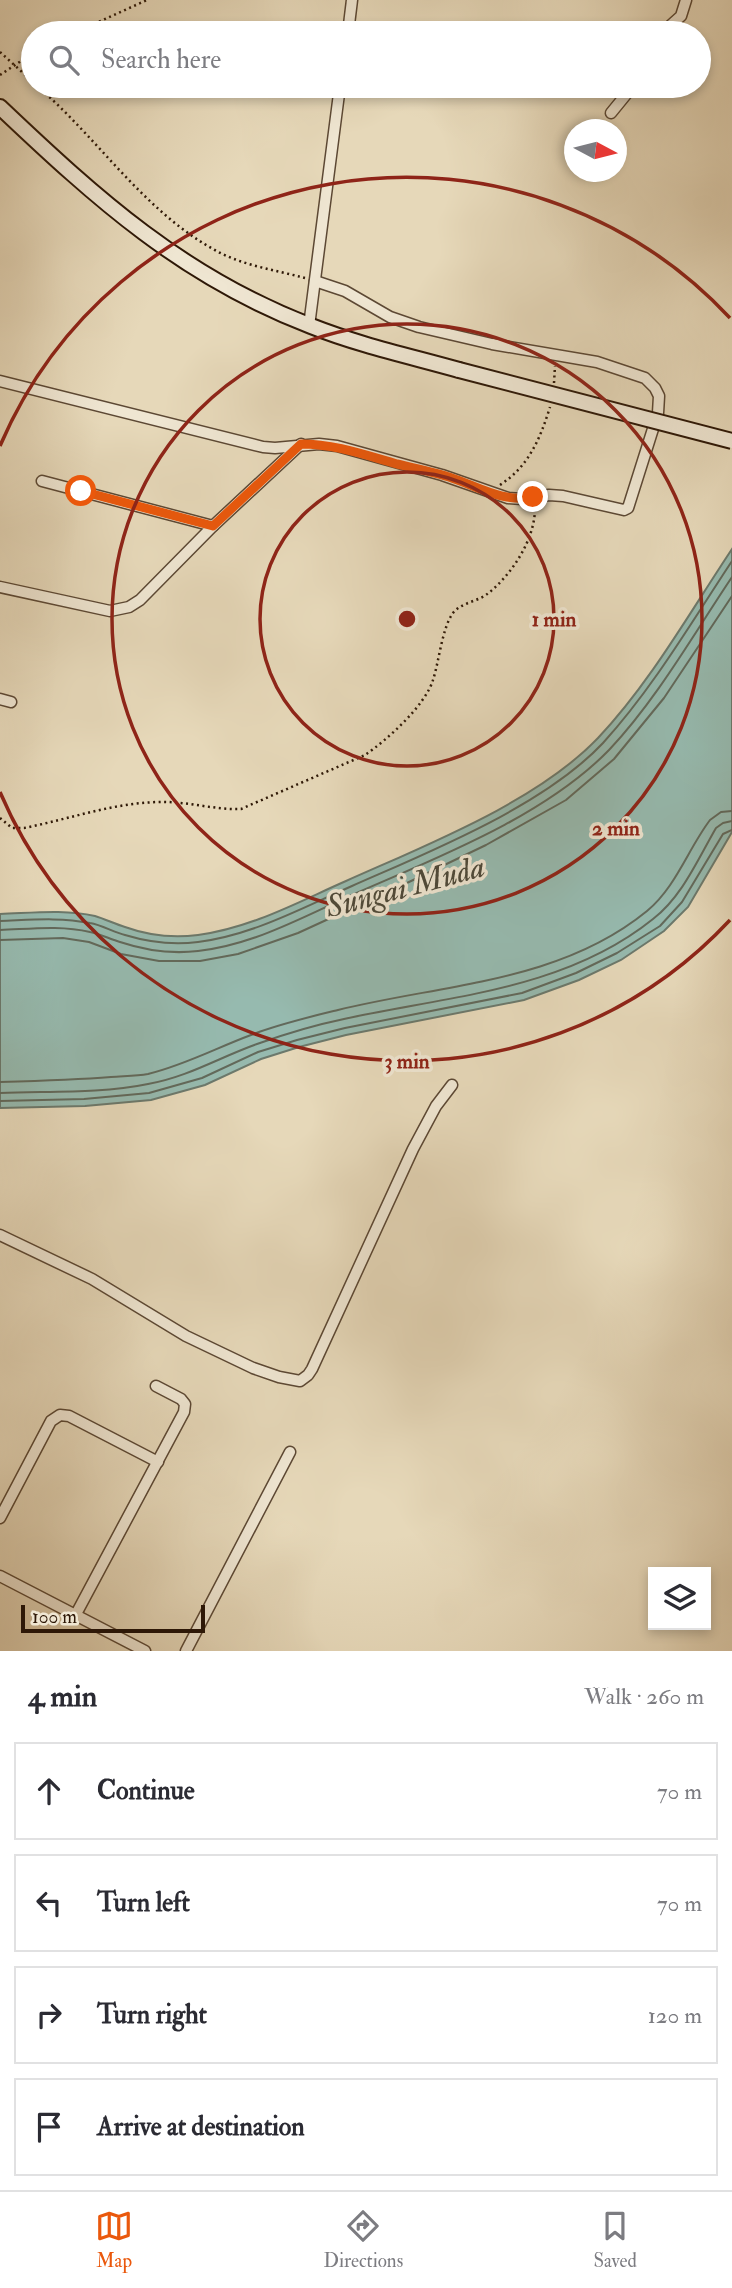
<!DOCTYPE html>
<html lang="en">
<head>
<meta charset="utf-8">
<style>
  :root { --surface:#fff; --page:#f7f7f7; --text:#2b2b33; --muted:#7c7c81; --line:#e1e1e2; --accent:#ea580c }
  body { margin:0; font-family:"IM FELL Double Pica",serif; background:var(--page); color:var(--text) }
  .controls { position:absolute; right:21px; bottom:21px; display:grid; overflow:hidden; border-radius:0px; box-shadow:0 4px 10px #0003 }
  .controls button { width:63px; height:63px; display:grid; place-items:center; padding:0; border:0; border-bottom:2px solid var(--line); background:var(--surface); color:var(--text); font:35px sans-serif }
  .compass { position:absolute; left:564px; top:119px; width:63px; height:63px; border-radius:50%; background:var(--surface); box-shadow:0 4px 10px #0003; rotate:97deg }
  .scale { position:absolute; left:21px; bottom:18px; width:184px; box-sizing:border-box; padding-left:7px; border:4px solid #2e1807; border-top:0; font-size:19px; line-height:24px; white-space:nowrap; color:#2e1807; -webkit-text-stroke:5px #efe6d2; paint-order:stroke }
  .stop { position:absolute; width:21px; height:21px; margin:-16px; border:5px solid #ea580c; border-radius:50%; background:#fff }
  .stop.end { background:#ea580c; border-color:#fff; box-shadow:0 2px 7px #0008 }
  .list { margin:0; padding:0; list-style:none }
  h2 { display:flex; justify-content:space-between; align-items:center; height:91px; margin:0; padding:0 28px; font-size:30px }
  h2 small { font-size:23px; font-weight:400; color:var(--muted) }
  .list li { display:grid; grid-template-columns:46px 1fr auto; gap:21px; align-items:center; box-sizing:border-box; height:98px; margin:0 14px 14px; padding:0 14px; border:2px solid var(--line); border-radius:0px }
  .list b { display:block; font-size:26px; white-space:nowrap }
  .list em { font-size:23px; font-style:normal; color:var(--muted) }
  .icon { flex:none; width:38px; height:38px; fill:none; stroke:currentColor; stroke-width:2; stroke-linecap:round; stroke-linejoin:round }
  .map { position:relative; flex:none; width:732px; height:1651px; overflow:hidden }
  .search { position:absolute; background:var(--surface); box-shadow:0 4px 10px #0003; left:21px; right:21px; top:21px; height:77px; display:flex; align-items:center; gap:18px; box-sizing:border-box; padding:0 24px; border-radius:38px; color:var(--muted); font-size:26px }
  .sheet { height:539px; background:var(--surface) }
  nav { display:flex; justify-content:space-around; align-items:center; box-sizing:border-box; height:98px; border-top:2px solid var(--line); background:var(--surface); font-size:19px; color:var(--muted) }
  nav a { display:grid; justify-items:center; gap:4px }
  nav .on { color:var(--accent) }
  .map>svg:first-child { display:block }
  .water { fill:#96baaf; stroke:#6c796c; stroke-width:2 }
  .lines { fill:none; stroke-linecap:round; stroke-linejoin:round }
  .shore { stroke:#62695b; stroke-width:2 }
  .minor-casing { stroke:#5c4834; stroke-width:13 }
  .secondary-casing { stroke:#2e1807; stroke-width:18 }
  .path { stroke:#2e1807; stroke-width:2.5; stroke-dasharray:2 3.5; stroke-linecap:butt }
  .minor { stroke:#efe6d2; stroke-width:10 }
  .secondary { stroke:#efe6d2; stroke-width:14 }
  .secondary-bridge-casing { stroke:#2e1807; stroke-width:18; stroke-linecap:butt }
  .secondary-bridge { stroke:#efe6d2; stroke-width:14 }
  .route { stroke:#ea580c; stroke-width:9 }
  .ring { fill:none; stroke:#8f2418; stroke-width:3.5 }
  .labels { text-anchor:middle; stroke-width:7; stroke-linejoin:round; paint-order:stroke }
  .water-label { font-size:32px; font-style:italic; fill:#4d4939; stroke:#efe6d2 }
  .centre { fill:#8f2418; stroke:#efe6d2; stroke-width:3.5 }
  .ring-label { font-size:21px; text-anchor:middle; font-weight:bold; fill:#8f2418; stroke:#efe6d2; stroke-width:7; stroke-linejoin:round; paint-order:stroke }
</style>
</head>
<body>
<div class="map">
<svg width="732" height="1651" viewBox="0 0 732 1651">
  <rect width="100%" height="100%" fill="#e6d8b9"/>
  <filter id="stains"><feTurbulence type="fractalNoise" baseFrequency=".00286" numOctaves="4"/><feColorMatrix values="0 0 0 0 .2 0 0 0 0 .09 0 0 0 0 .02 0 0 0 .5 -.17"/></filter>
  <radialGradient id="worn" r=".72"><stop offset=".6" stop-color="#630" stop-opacity="0"/><stop offset="1" stop-color="#630" stop-opacity=".3"/></radialGradient>
  <path class="water" d="M732,549V832L688,907L664,931L621,960L579,980L524,1000L346,1035L299,1047L261,1059L205,1085L151,1100L85,1106L0,1108V914C32,913 64,909 95,916C105,919 115,924 125,927C147,935 174,938 198,935C251,928 298,902 346,881C426,845 537,802 598,738C650,683 690,612 732,549Z"/>
  <g class="lines">
    <g class="shore">
      <path d="M0,921C30,920 59,917 90,923C102,925 113,932 125,935C148,942 174,945 198,942C253,935 302,908 352,886C431,851 544,806 603,743C653,688 691,623 732,561"/>
      <path d="M0,930C30,929 60,925 90,932C100,934 110,939 120,942C144,950 173,954 198,951C253,945 303,917 352,895C436,858 544,817 609,750C657,699 693,635 732,577"/>
      <polyline points="0,940 63,938 89,942 121,954 159,961 200,961 238,954 298,933 409,882 486,845 566,800 614,759 664,698 732,596"/>
      <path d="M0,1082C37,1081 74,1080 111,1077C123,1076 136,1076 148,1074C185,1065 216,1048 251,1035C279,1024 309,1017 338,1010C442,984 559,983 647,911C676,887 688,849 710,820L721,812L732,811"/>
      <path d="M0,1093C49,1091 100,1094 148,1084C188,1077 220,1057 257,1044C285,1034 315,1025 344,1019C449,996 565,990 653,919C682,897 698,859 716,828L723,823L732,821"/>
      <polyline points="0,1101 84,1099 149,1093 202,1078 258,1052 297,1040 345,1028 522,993 576,973 617,953 660,926 682,902 723,834 732,830"/>
    </g>
    <g class="minor-casing">
      <g id="minor">
        <polyline points="348,33 352,0"/>
        <polyline points="662,33 681,16 686,0"/>
        <polyline points="611,113 633,86"/>
        <polyline points="309,326 340,86"/>
        <polyline points="0,381 263,447 275,448 319,444 337,446 442,475 508,498 522,499 549,495 563,496 624,510 628,508 658,413 659,396 655,388 645,378 597,362 492,344 419,327 390,317 345,291 315,281"/>
        <polyline points="42,481 213,526"/>
        <polyline points="0,587 110,611 129,607 140,600 213,526 301,444"/>
        <polyline points="0,699 11,702"/>
        <polyline points="0,1235 92,1279 186,1336 253,1368 279,1377 300,1381 308,1375 312,1369 413,1149 436,1106 452,1085"/>
        <polyline points="0,1518 51,1421 60,1415 69,1416 158,1462"/>
        <polyline points="0,1576 145,1651"/>
        <polyline points="75,1616 184,1412 185,1404 181,1399 156,1386"/>
        <polyline points="186,1651 290,1452"/>
      </g>
    </g>
    <g class="secondary-casing">
      <path id="secondary" d="M0,107C97,199 183,277 311,326C359,345 409,356 459,370"/>
    </g>
    <g class="path">
      <polyline points="74,33 147,0"/>
      <polyline points="0,52 33,82"/>
      <polyline points="0,75 33,53"/>
      <path d="M37,86C98,138 142,209 213,249C240,265 275,270 305,278"/>
      <polyline points="554,383 555,366"/>
      <path d="M500,485C529,466 540,439 550,407"/>
      <path d="M0,818L12,828H24C70,819 112,803 159,802C186,801 214,810 241,809L365,755C387,740 425,706 433,680C439,662 442,628 453,613C461,603 475,602 486,595C511,576 535,540 535,508"/>
    </g>
    <use href="#minor" class="minor"/>
    <use href="#secondary" class="secondary"/>
    <g class="secondary-bridge-casing">
      <polyline id="secondary-bridge" points="459,370 732,441"/>
    </g>
    <use href="#secondary-bridge" class="secondary-bridge"/>
  </g>
  <g class="lines">
    <path class="route" d="M81,491L213,526L301,444C335,444 365,455 397,464C414,468 432,472 449,477C477,486 503,503 533,497"/>
  </g>
  <g class="ring">
    <circle cx="407" cy="619" r="147"/>
    <circle cx="407" cy="619" r="295"/>
    <path d="M730 920A442 442 0 0 1 0 792M0 446A442 442 0 0 1 730 318"/>
  </g>
  <g class="labels">
    <g class="water-label">
      <text transform="translate(405 886) rotate(-15)" y="11">Sungai Muda</text>
    </g>
  </g>
  <circle cx="407" cy="619" r="10" class="centre"/>
  <g class="ring-label">
    <text x="554" y="626">1 min</text>
    <text x="616" y="835">2 min</text>
    <text x="407" y="1068">3 min</text>
  </g>
  <rect width="100%" height="100%" filter="url(#stains)"/>
  <rect width="100%" height="100%" fill="url(#worn)"/>
</svg>
<div class="controls">
<button><svg class="icon" aria-label="layers" viewBox="0 0 24 24"><path d="M12 4l9 5-9 5-9-5zM3 14l9 5 9-5"/></svg></button>
</div>
<svg class="compass" viewBox="-18 -18 36 36"><path d="M0-13l5 13h-10z" fill="#e53935"/><path d="M0 13l5-13h-10z" fill="#7c7c81"/></svg>
<div class="scale">100 m</div>
<div class="stop" style="left:81px;top:491px"></div>
<div class="stop end" style="left:533px;top:497px"></div>
<div class="search"><svg class="icon" aria-label="search" viewBox="0 0 24 24"><circle cx="10" cy="10" r="6"/><path d="M15 15l6 6"/></svg>Search here</div>
</div>
<section class="sheet">
<h2>4 min<small>Walk · 260 m</small></h2>
<ul class="list">
<li><svg class="icon" aria-label="ahead" viewBox="0 0 24 24"><path d="M12 20V5M6 11l6-6 6 6"/></svg><div><b>Continue</b></div><em>70 m</em></li>
<li><svg class="icon" aria-label="left" viewBox="0 0 24 24"><path d="M17 20v-9H6M10 6l-5 5 5 5"/></svg><div><b>Turn left</b></div><em>70 m</em></li>
<li><svg class="icon" aria-label="right" viewBox="0 0 24 24"><path d="M7 20v-9h11M14 6l5 5-5 5"/></svg><div><b>Turn right</b></div><em>120 m</em></li>
<li><svg class="icon" aria-label="arrive" viewBox="0 0 24 24"><path d="M6 21V4h12l-3 4 3 4H6"/></svg><div><b>Arrive at destination</b></div></li>
</ul>
</section>
<nav>
<a class="on"><svg class="icon" aria-label="map" viewBox="0 0 24 24"><path d="M3 6l6-2 6 2 6-2v14l-6 2-6-2-6 2zM9 4v14M15 6v14"/></svg>Map</a>
<a><svg class="icon" aria-label="directions" viewBox="0 0 24 24"><path d="M12 3l9 9-9 9-9-9zM9 14v-3h6M13 9l2 2-2 2"/></svg>Directions</a>
<a><svg class="icon" aria-label="saved" viewBox="0 0 24 24"><path d="M7 4h10v16l-5-4-5 4z"/></svg>Saved</a>
</nav>
</body>
</html>
